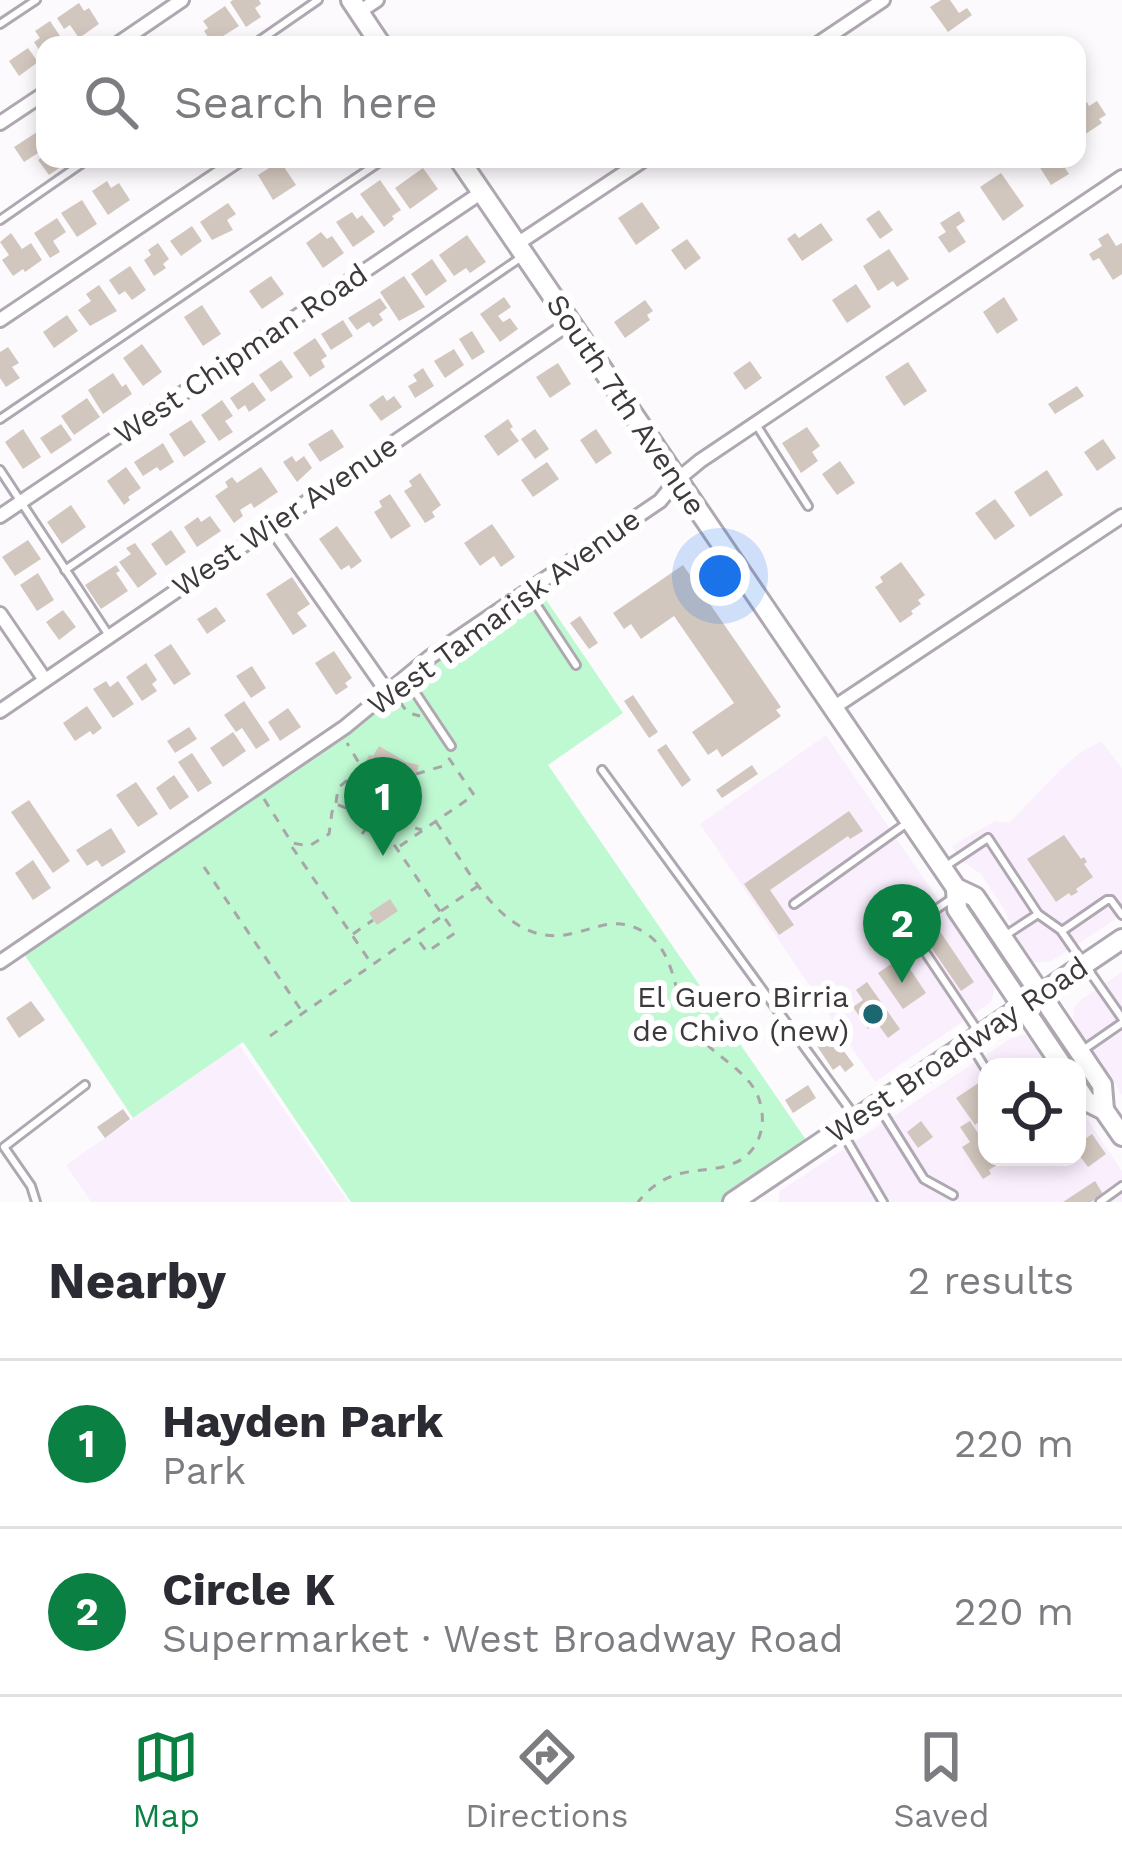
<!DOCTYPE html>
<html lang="en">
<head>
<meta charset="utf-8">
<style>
  :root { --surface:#fff; --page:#f2f2f3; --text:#2b2b33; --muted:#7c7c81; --line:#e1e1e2; --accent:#0b8043 }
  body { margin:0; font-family:"Work Sans",sans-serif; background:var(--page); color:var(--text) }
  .controls { position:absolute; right:36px; bottom:36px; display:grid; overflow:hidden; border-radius:24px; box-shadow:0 6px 18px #0003 }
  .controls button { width:108px; height:108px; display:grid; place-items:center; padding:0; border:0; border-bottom:3px solid var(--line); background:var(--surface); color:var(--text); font:60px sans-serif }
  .you { position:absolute; left:720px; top:576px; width:42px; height:42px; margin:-30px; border:9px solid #fff; border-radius:50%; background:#1a73e8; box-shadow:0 0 0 18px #1a73e833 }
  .badge { display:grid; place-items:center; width:78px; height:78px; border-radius:50%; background:var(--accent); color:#fff; font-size:39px; font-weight:700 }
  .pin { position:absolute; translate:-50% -99px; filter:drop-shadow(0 3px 6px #0008) }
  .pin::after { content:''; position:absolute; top:63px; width:42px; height:36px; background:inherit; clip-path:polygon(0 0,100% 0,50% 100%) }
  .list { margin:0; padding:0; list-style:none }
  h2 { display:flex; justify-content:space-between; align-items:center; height:156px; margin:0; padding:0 48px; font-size:51px }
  h2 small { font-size:39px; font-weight:400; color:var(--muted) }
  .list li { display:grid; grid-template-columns:78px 1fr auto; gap:36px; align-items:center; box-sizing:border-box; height:168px; padding:0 48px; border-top:3px solid var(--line) }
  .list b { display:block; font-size:45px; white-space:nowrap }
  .list p { margin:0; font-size:39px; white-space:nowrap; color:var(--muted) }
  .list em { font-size:39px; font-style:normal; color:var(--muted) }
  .icon { flex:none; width:66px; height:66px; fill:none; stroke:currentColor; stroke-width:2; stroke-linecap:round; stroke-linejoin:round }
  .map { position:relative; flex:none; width:1122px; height:1202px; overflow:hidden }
  .search { position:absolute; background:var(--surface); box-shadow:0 6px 18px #0003; left:36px; right:36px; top:36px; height:132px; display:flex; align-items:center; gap:30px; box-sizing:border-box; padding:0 42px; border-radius:24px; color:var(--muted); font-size:45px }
  .sheet { height:492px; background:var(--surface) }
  nav { display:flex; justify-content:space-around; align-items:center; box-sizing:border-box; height:168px; border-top:3px solid var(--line); background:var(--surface); font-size:33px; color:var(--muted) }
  nav a { display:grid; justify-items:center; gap:6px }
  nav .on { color:var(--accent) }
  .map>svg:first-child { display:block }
  .built { fill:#faeffd }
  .green { fill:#bff9d2 }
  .building { fill:#d2c7be }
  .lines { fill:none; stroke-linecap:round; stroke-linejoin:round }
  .service-casing { stroke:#afa7b1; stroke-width:12 }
  .minor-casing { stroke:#afa7b1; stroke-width:18 }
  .secondary-casing { stroke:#afa7b1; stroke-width:24 }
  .path { stroke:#a9a5a9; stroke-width:3; stroke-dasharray:9 9; stroke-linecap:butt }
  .service { stroke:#fff; stroke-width:6 }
  .minor { stroke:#fff; stroke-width:12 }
  .secondary { stroke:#fff; stroke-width:18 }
  .poi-dot { fill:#1c6772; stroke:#fff; stroke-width:4.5 }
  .labels { text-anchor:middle; stroke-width:12; stroke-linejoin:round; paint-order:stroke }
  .street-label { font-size:30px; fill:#3d393d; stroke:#fff }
  .poi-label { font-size:30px; fill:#3d393d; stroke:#fff; text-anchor:end }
</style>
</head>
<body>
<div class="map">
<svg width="1122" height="1202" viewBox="0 0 1122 1202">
  <rect width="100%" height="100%" fill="#fdfafe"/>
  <g class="built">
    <polygon points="826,735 993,980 995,988 991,1002 875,1082 700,824"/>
    <polygon points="1101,741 1122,768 1122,915 1050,962 1032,962 1028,960 1004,909 981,874 963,862 952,846 995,821 1009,823 1061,769 1081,752"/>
    <polygon points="1122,972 1122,1095 1077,1028 1073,1018 1074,1007 1082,999"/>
    <polygon points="1021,1035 1028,1035 1034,1040 1052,1067 987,1067 987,1157 1077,1157 1077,1104 1122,1171 1122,1202 778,1202 780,1191 1013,1037"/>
    <polygon points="239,1045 348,1202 91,1202 66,1165"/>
  </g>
  <polygon class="green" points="536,585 623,713 548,765 811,1147 731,1202 351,1202 243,1042 133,1118 20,948 345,727"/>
  <g class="building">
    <polygon points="233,0 259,0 261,4 255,8 261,17 246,27 230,2"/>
    <polygon points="941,0 950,0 959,13 967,8 972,15 948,32 930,7"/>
    <polygon points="79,3 84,11 89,8 99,24 79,38 70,25 64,29 57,18"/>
    <polygon points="225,6 239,26 212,43 204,31 208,28 203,21"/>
    <polygon points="50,21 66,45 45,45 45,59 34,42 40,38 35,31"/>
    <polygon points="28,48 38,62 19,76 9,61"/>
    <polygon points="1097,101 1106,115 1099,119 1102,123 1081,137 1077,130 1077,108 1087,102 1089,106"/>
    <polygon points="37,132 45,145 45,159 57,159 62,166 49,175 38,160 41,158 38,153 24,162 14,147"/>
    <polygon points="1043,159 1059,159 1069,174 1051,185 1037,163"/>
    <polygon points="280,161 296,185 273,200 258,175"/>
    <polygon points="423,168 438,189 410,209 395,188"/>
    <polygon points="1001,173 1024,206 1003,221 980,187"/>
    <polygon points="380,180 401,210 392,216 394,219 384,227 360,194"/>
    <polygon points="107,181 111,188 119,183 130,200 108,215 92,191"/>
    <polygon points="82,200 97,224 77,237 61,213"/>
    <polygon points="642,202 660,228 636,245 618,218"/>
    <polygon points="228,203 236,214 227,220 233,230 212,240 200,222"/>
    <polygon points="879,210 893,230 880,239 866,219"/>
    <polygon points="959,211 965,221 956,227 966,242 949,253 938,237 946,232 940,223"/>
    <polygon points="352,212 357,219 362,215 375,232 353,247 336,222"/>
    <polygon points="57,218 66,232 53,241 60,252 50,258 34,233"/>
    <polygon points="821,223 833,240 802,261 787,239 795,233 799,238"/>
    <polygon points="192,226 202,241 181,256 170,241"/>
    <polygon points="321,232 327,239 332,236 344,253 323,268 306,243"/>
    <polygon points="11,233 22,249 31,243 42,260 25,272 23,269 13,276 2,260 9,255 0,242"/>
    <polygon points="1108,233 1116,246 1122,243 1122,274 1113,280 1099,258 1093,261 1089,254 1102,246 1098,239"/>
    <polygon points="467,235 486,262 470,273 466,268 454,276 439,255"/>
    <polygon points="687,239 701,258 685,270 671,250"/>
    <polygon points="158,243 169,259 163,264 166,268 154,276 144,260 151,255 148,250"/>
    <polygon points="889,249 909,279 897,287 893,281 878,291 863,266"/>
    <polygon points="432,259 447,281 426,296 411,274"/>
    <polygon points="130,266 146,290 132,300 125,291 119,295 109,280"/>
    <polygon points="271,276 284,294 262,309 249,291"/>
    <polygon points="404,276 425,307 399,321 380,292"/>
    <polygon points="856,284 871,307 847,323 832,300"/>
    <polygon points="99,285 117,311 90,326 78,310 91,301 86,294"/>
    <polygon points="504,297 511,307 498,316 503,322 510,318 518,329 500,342 480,314"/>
    <polygon points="1004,297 1018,320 997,334 983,312"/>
    <polygon points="380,298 387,308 379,314 383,320 373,327 369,322 357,330 348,318"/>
    <polygon points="645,300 653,311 647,315 650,320 625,338 614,322"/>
    <polygon points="202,305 221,334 203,346 184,317"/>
    <polygon points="67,315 78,331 54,348 43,332"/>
    <polygon points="343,320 353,336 331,350 321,334"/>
    <polygon points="472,331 485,352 472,360 459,339"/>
    <polygon points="315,338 327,356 321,360 325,367 310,377 293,353"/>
    <polygon points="142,344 162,372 143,386 123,358"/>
    <polygon points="8,347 19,363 12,367 20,378 6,387 0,378 0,352"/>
    <polygon points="454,349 464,365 445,378 434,361"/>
    <polygon points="281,360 293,377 271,392 259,375"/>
    <polygon points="750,361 762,378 745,390 733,373"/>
    <polygon points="908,362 927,391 904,406 885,377"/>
    <polygon points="558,363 571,384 550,398 536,377"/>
    <polygon points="423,368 434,386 415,398 408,386 417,381 413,375"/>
    <polygon points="113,373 122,387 126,384 132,394 103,414 88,390"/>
    <polygon points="253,382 266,400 249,412 245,405 238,410 230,398"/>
    <polygon points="1077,386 1084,396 1055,414 1048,404"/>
    <polygon points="383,395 387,401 394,396 402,407 381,421 369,405"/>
    <polygon points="87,398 100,417 74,435 61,416"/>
    <polygon points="222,400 233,416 225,421 233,432 219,441 201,415"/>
    <polygon points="508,419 513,427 510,429 519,441 498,456 484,436"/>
    <polygon points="191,420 206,442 184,457 169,434"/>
    <polygon points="61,424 72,440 51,454 40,438"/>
    <polygon points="807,427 820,446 812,452 818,461 801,473 782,443"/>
    <polygon points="23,429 41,457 23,469 5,442"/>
    <polygon points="332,429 344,447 320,462 308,444"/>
    <polygon points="535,429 549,449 535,459 521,439"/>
    <polygon points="596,429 612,453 596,464 580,440"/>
    <polygon points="1103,439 1116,458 1097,471 1084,452"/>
    <polygon points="163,443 174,462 160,471 157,467 143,476 134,462"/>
    <polygon points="292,456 296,462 304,456 312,468 297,482 283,462"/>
    <polygon points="840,461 855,483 837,495 822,474"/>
    <polygon points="547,462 559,479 533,497 521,480"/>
    <polygon points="126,467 141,488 128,497 130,500 124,505 107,481"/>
    <polygon points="261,467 278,492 254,508 251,503 240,510 243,516 234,523 215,496 228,487 225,482 232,477 237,483"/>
    <polygon points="1047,470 1063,495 1030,517 1014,492"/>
    <polygon points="420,473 441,505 432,512 435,517 425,523 404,491 412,486 409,481"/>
    <polygon points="390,494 411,526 391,539 374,512 382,507 379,501"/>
    <polygon points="995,499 1015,526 995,540 975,513"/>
    <polygon points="71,505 86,527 62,544 47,522"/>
    <polygon points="210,516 221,531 197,547 184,527 198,517 201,522"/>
    <polygon points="492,524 515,557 501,567 494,556 480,566 464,543"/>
    <polygon points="337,526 362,561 351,569 349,565 341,570 319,539"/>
    <polygon points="171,530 186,552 166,566 151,544"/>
    <polygon points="28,540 41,559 15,576 2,557"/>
    <polygon points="135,543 157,574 138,588 119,562 131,554 126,548"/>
    <polygon points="901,562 925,595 918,600 921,604 911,611 913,614 900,623 875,587 883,582 880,577"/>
    <polygon points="116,565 120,571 116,573 128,591 101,609 85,585"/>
    <polygon points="683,565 781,707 776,710 781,716 722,757 717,749 708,755 692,732 734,703 674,616 641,639 631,624 624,629 613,613"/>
    <polygon points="38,573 54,600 37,611 20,585"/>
    <polygon points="292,577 310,604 297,613 307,626 293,635 266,594"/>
    <polygon points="216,607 226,621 207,634 197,619"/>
    <polygon points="63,610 76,627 59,640 46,622"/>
    <polygon points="580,616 598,643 589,649 570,623"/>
    <polygon points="171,644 191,674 174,685 154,655"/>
    <polygon points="334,651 352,678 345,683 348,687 336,695 315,663"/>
    <polygon points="146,663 157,680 152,684 157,691 142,701 126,677"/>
    <polygon points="252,666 266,688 251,698 236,676"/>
    <polygon points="106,681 110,687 118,681 134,704 113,718 93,689"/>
    <polygon points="633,695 658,732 649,738 624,701"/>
    <polygon points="244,701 270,740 256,749 242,728 236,732 224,715"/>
    <polygon points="87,706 102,728 93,735 90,731 75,741 63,723"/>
    <polygon points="288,708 301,727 280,741 268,722"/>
    <polygon points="189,727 197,739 175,753 167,741"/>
    <polygon points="233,732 246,751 223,767 210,748"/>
    <polygon points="666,744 691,780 682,787 657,750"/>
    <polygon points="379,746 406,762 419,765 412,790 375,780 367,791 358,784 365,775 361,772 369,755 373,756"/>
    <polygon points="192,753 212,783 198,792 178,762"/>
    <polygon points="752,765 758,774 722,798 716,790"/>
    <polygon points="174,775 189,797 170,810 156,788"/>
    <polygon points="136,782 158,814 138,827 116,795"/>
    <polygon points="29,800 70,861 53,873 11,812"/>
    <polygon points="849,811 863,831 850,839 848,836 770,890 794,925 779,935 744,884"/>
    <polygon points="111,828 126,852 102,867 97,860 87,866 76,850"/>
    <polygon points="1064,835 1081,859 1084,857 1087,862 1084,864 1093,877 1076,889 1078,892 1071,896 1069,893 1056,902 1027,859"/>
    <polygon points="33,860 51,888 33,900 15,873"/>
    <polygon points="904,885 912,897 890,912 882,901"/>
    <polygon points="390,899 398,911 377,925 369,913"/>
    <polygon points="931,918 974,982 961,991 917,927"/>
    <polygon points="902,957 926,993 903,1009 878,973"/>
    <polygon points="867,982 900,1029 888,1038 877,1023 868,1029 853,1007 863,1000 856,990"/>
    <polygon points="31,1001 45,1020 19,1038 6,1018"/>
    <polygon points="832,1035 854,1065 845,1072 840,1065 833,1070 817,1046"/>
    <polygon points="983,1080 987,1085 987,1116 975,1125 956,1098"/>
    <polygon points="808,1085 816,1098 793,1113 785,1100"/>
    <polygon points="123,1109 130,1119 105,1138 97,1127"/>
    <polygon points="921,1121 933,1137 918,1148 907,1132"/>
    <polygon points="970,1121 987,1147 987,1157 994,1157 998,1164 989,1170 991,1174 983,1179 962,1147 970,1142 960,1127"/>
    <polygon points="1092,1134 1106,1154 1088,1167 1077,1152 1077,1145"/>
    <polygon points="1095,1181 1103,1194 1091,1202 1063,1202"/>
  </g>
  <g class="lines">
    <g class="service-casing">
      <g id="service">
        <polyline points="0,24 36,0"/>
        <polyline points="253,45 318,0"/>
        <polyline points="0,220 88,159"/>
        <polyline points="0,419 384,159"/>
        <polyline points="757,426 808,506"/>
        <polyline points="0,470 110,637"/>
        <polyline points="65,570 523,256"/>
        <polyline points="528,592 576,665"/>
        <polyline points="407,680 451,746"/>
        <polyline points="602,770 854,1115"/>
        <polyline points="946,866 988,838 1038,914 1062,931 1107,900 1111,900 1122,915"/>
        <polyline points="954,897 909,928 978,1031"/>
        <polyline points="794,904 907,823"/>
        <polyline points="1062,932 1122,1018"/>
        <polyline points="1006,935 1038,914"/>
        <polyline points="971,1045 987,1071"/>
        <polyline points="1083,1050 1122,1023"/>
        <polyline points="879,1107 924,1179 953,1195"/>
        <polyline points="842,1132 883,1202"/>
        <polyline points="36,1202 31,1186 4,1147 85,1085"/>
        <polyline points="1100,1202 1122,1186"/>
      </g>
    </g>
    <g class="minor-casing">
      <g id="minor">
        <polyline points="359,12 377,0"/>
        <polyline points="116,45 182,0"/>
        <polyline points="816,45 883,0"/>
        <polyline points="0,123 45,93"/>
        <polyline points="517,244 645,159"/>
        <polyline points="0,320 240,159"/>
        <polyline points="0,516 482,192"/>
        <polyline points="271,526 388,693"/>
        <polyline points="0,614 45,680"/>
        <polyline points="833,708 1122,516"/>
        <polyline points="0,711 571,322"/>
        <polyline points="0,962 345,727 430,657 660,501 677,480 700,461 1122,177"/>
      </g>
    </g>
    <g class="secondary-casing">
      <g id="secondary">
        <polyline points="351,0 381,45"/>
        <polyline points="459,159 956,888 975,897 1102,1085 1104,1110"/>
        <polyline points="956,888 957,909 1063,1067"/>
        <polyline points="1077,1087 1086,1101 1104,1110 1122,1136"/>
        <polyline points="733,1202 1122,939"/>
      </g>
    </g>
    <g class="path">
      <polyline points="400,702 408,713 420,716"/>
      <polyline points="416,774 450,764"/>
      <polyline points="400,787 398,823 422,830"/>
      <polyline points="264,799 292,843 309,846 329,834 332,812 336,804 377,820 455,933 427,952 415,936"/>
      <polyline points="336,803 338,788 362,768 347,743"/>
      <polyline points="377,820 396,822"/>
      <path d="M436,822C468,868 505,952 574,933C600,927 618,916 644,932C678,953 672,997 692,1028C709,1053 743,1067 756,1092C764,1108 765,1128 756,1144C739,1172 710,1167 683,1173C664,1177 650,1187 638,1202"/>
      <polyline points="362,834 372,820"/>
      <polyline points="400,846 474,795 446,754"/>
      <polyline points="292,847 371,963"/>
      <polyline points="204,867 301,1010"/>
      <polyline points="441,911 478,886"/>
      <polyline points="353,934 373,920"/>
      <polyline points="270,1036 441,917"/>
    </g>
    <use href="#service" class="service"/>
    <use href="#minor" class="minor"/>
    <use href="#secondary" class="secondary"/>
  </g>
  <circle class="poi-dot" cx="873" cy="1014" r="12"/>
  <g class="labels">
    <g class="street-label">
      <text transform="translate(241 354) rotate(-34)" y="10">West Chipman Road</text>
      <text transform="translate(626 405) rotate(56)" y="10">South 7th Avenue</text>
      <text transform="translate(285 516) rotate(-34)" y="10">West Wier Avenue</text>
      <text transform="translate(504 612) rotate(-36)" y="10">West Tamarisk Avenue</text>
      <text transform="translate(957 1050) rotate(-34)" y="10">West Broadway Road</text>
    </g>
    <g class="poi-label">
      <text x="849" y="1007">El Guero Birria<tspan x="849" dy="34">de Chivo (new)</tspan></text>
    </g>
  </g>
</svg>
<div class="controls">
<button><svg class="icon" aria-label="locate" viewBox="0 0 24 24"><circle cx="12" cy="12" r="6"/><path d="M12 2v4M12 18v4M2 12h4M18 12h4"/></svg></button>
</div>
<div class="you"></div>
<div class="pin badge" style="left:383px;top:856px">1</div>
<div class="pin badge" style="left:902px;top:983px">2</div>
<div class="search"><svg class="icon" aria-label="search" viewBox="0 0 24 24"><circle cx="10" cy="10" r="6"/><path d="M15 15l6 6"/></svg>Search here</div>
</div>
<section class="sheet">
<h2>Nearby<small>2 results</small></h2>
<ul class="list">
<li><span class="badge">1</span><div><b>Hayden Park</b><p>Park</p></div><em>220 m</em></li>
<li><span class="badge">2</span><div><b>Circle K</b><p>Supermarket · West Broadway Road</p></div><em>220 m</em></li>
</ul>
</section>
<nav>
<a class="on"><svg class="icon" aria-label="map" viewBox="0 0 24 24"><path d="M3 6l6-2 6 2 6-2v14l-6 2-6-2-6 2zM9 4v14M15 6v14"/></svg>Map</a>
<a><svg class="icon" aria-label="directions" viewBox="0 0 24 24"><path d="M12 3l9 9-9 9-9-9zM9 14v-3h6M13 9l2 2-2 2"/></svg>Directions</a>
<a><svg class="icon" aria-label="saved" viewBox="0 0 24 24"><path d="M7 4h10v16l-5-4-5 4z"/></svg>Saved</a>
</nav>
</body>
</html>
